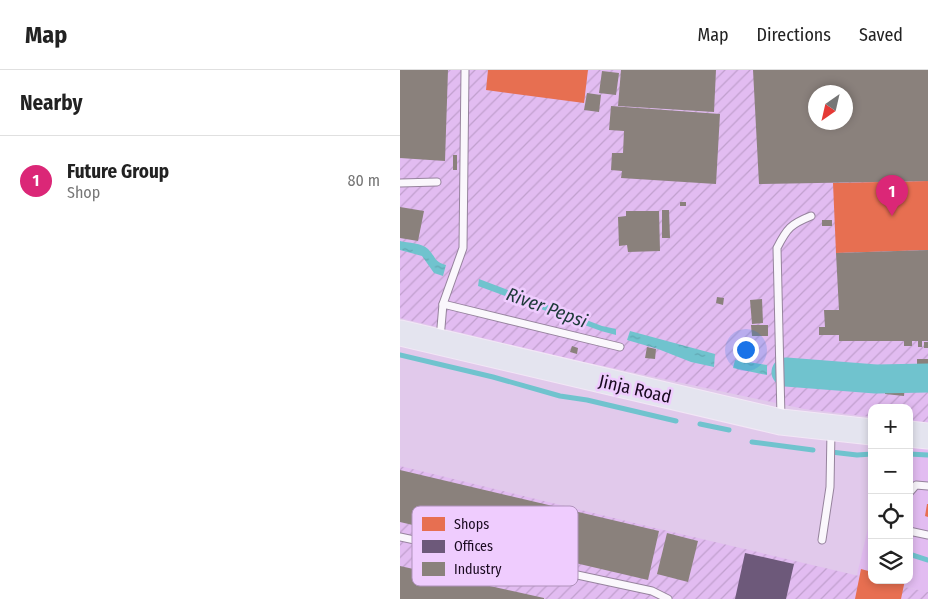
<!DOCTYPE html>
<html lang="en">
<head>
<meta charset="utf-8">
<style>
  :root { --surface:#fff; --page:#f6f6f6; --text:#222; --muted:#767676; --line:#e0e0e0; --accent:#db2777 }
  body { margin:0; font-family:"Fira Sans Condensed",sans-serif; background:var(--page); color:var(--text) }
  .controls { position:absolute; right:15px; bottom:15px; display:grid; overflow:hidden; border-radius:10px; box-shadow:0 2px 8px #0003 }
  .controls button { width:45px; height:45px; display:grid; place-items:center; padding:0; border:0; border-bottom:1px solid var(--line); background:var(--surface); color:var(--text); font:25px sans-serif }
  .compass { position:absolute; left:408px; top:15px; width:45px; height:45px; border-radius:50%; background:var(--surface); box-shadow:0 2px 8px #0003; rotate:214deg }
  .you { position:absolute; left:345px; top:279px; width:18px; height:18px; margin:-12px; border:4px solid #fff; border-radius:50%; background:#1a73e8; box-shadow:0 0 0 8px #1a73e833 }
  .badge { display:grid; place-items:center; width:32px; height:32px; border-radius:50%; background:var(--accent); color:#fff; font-size:16px; font-weight:700 }
  .pin { position:absolute; translate:-50% -41px; filter:drop-shadow(0 1px 2px #0008) }
  .pin::after { content:''; position:absolute; top:26px; width:18px; height:15px; background:inherit; clip-path:polygon(0 0,100% 0,50% 100%) }
  .list { margin:0; padding:0; list-style:none }
  h2 { display:flex; justify-content:space-between; align-items:center; height:65px; margin:0; padding:0 20px; font-size:21px }
  h2 small { font-size:16px; font-weight:400; color:var(--muted) }
  .list li { display:grid; grid-template-columns:32px 1fr auto; gap:15px; align-items:center; box-sizing:border-box; height:90px; padding:0 20px; border-top:1px solid var(--line) }
  .list b { display:block; font-size:19px; white-space:nowrap }
  .list p { margin:0; font-size:16px; white-space:nowrap; color:var(--muted) }
  .list em { font-size:16px; font-style:normal; color:var(--muted) }
  .icon { flex:none; width:28px; height:28px; fill:none; stroke:currentColor; stroke-width:2; stroke-linecap:round; stroke-linejoin:round }
  .map { position:relative; flex:none; width:528px; height:529px; overflow:hidden }
  header { display:flex; align-items:center; gap:30px; box-sizing:border-box; height:70px; padding:0 25px; background:var(--surface); border-bottom:1px solid var(--line) }
  header strong { font-size:24px }
  nav { display:flex; gap:28px; margin-inline-start:auto; font-size:18px }
  main { display:flex }
  aside { flex:1; background:var(--surface) }
  .map>svg:first-child { display:block }
  .built { fill:#e2bcf1 }
  .industrial { fill:url(#industrial-furrows); fill-rule:evenodd }
  .water { fill:url(#water-ripples) }
  .shops { fill:#e76f51 }
  .offices { fill:#6d597a }
  .industry { fill:#8a817c; fill-rule:evenodd }
  .lines { fill:none; stroke-linecap:round; stroke-linejoin:round }
  .stream { stroke:#70c3ce; stroke-width:5 }
  .river { stroke:#70c3ce; stroke-width:29 }
  .lane-casing { stroke:#96839d; stroke-width:9 }
  .highway-casing { stroke:#f2e7f6; stroke-width:27 }
  .lane { stroke:#faf7fc; stroke-width:7 }
  .highway { stroke:#e4e4ef; stroke-width:25 }
  .labels { text-anchor:middle; stroke-width:5; stroke-linejoin:round; paint-order:stroke }
  .street-label { font-size:18px; fill:#1a0a20; stroke:#efccfe }
  .water-label { font-size:19px; font-style:italic; fill:#1d3939; stroke:#efccfe }
  .key { fill:#efccfe; stroke:#af92bb; stroke-width:1 }
  .key-label { font-size:14px; fill:#1a0a20 }
</style>
</head>
<body>
<header>
<strong>Map</strong>
<nav><a>Map</a><a>Directions</a><a>Saved</a></nav>
</header>
<main>
<aside>
<h2>Nearby<small></small></h2>
<ul class="list">
<li><span class="badge">1</span><div><b>Future Group</b><p>Shop</p></div><em>80 m</em></li>
</ul>
</aside>
<div class="map">
<svg width="528" height="529" viewBox="0 0 528 529">
  <defs>
    <pattern id="industrial-furrows" width="10" height="10" patternUnits="userSpaceOnUse" patternTransform="scale(1.25)"><rect width="10" height="10" fill="#e2bcf1"/><path d="M-1 1l2-2M0 10L10 0M9 11l2-2" fill="none" stroke="#c1a0ce"/></pattern>
    <pattern id="water-ripples" width="26" height="14" patternUnits="userSpaceOnUse" patternTransform="scale(1.25)"><rect width="26" height="14" fill="#70c3ce"/><path d="M2 4q2-2 4 0t4 0M15 11q2-2 4 0t4 0" fill="none" stroke="#60a6b1"/></pattern>
  </defs>
  <rect width="100%" height="100%" fill="#e1c9eb"/>
  <g class="built">
    <polygon points="509,378 528,379 528,522 477,510 509,510"/>
    <polygon points="472,441 472,509 457,505"/>
  </g>
  <g class="industrial">
    <path d="M0,0H528V352L509,351V338H472V347L404,339L175,290L0,248ZM416,22H446V52H416Z"/>
    <polygon points="0,396 255,458 472,509 472,510 528,522 528,529 0,529"/>
  </g>
  <g class="water">
    <path d="M0,171C8,173 22,173 28,179C36,187 34,192 46,195L43,206L34,203L22,186L0,180Z"/>
    <polygon points="79,209 202,256 216,259 216,265 201,261 78,216"/>
    <polygon points="230,261 315,284 314,297 291,292 258,279 227,270"/>
    <polygon points="335,290 367,295 367,305 333,298"/>
    <polygon points="388,298 465,300 465,312 387,307"/>
    <polygon points="480,304 528,304 528,313 480,312"/>
  </g>
  <g class="shops">
    <polygon points="88,0 188,0 184,33 86,20"/>
    <polygon points="528,111 528,180 436,183 433,113"/>
    <polygon points="527,434 528,434 528,447 525,446"/>
    <polygon points="461,499 472,502 472,510 505,510 501,529 455,529"/>
  </g>
  <polygon class="offices" points="345,483 394,494 386,529 335,529"/>
  <g class="industry">
    <polygon points="0,0 48,0 45,91 0,88"/>
    <polygon points="221,0 316,0 314,42 218,36"/>
    <path d="M353,0H528V111L359,114ZM416,22H446V52H416Z"/>
    <polygon points="202,1 219,3 216,25 199,23"/>
    <polygon points="187,23 201,25 199,42 184,40"/>
    <polygon points="211,36 320,44 316,114 221,108 222,101 211,100 212,83 223,83 224,61 209,60"/>
    <rect x="53" y="85" width="4" height="15"/>
    <rect x="280" y="132" width="6" height="4"/>
    <polygon points="0,137 24,141 18,171 0,168"/>
    <polygon points="262,140 269,140 270,168 262,168"/>
    <polygon points="226,141 259,141 260,181 228,182 227,175 219,176 218,147 226,146"/>
    <rect x="422" y="150" width="10" height="6"/>
    <polygon points="528,180 528,271 522,271 522,277 518,277 518,271 512,271 512,276 504,276 504,271 439,271 439,265 419,265 419,257 425,257 424,240 439,240 436,183"/>
    <polygon points="317,227 324,228 323,235 316,233"/>
    <polygon points="362,229 363,253 352,254 350,230"/>
    <polygon points="351,255 368,255 368,266 352,266"/>
    <rect x="524" y="272" width="4" height="6"/>
    <polygon points="172,276 178,278 177,284 170,282"/>
    <polygon points="247,277 256,279 255,289 245,288"/>
    <rect x="517" y="289" width="11" height="7"/>
    <polygon points="485,313 505,314 504,326 485,324"/>
    <polygon points="0,400 259,461 248,510 0,452"/>
    <polygon points="267,463 298,471 288,512 257,504"/>
    <polygon points="0,496 144,528 144,529 0,529"/>
  </g>
  <g class="lines">
    <g class="stream">
      <polyline points="0,285 93,307 160,326 187,330 276,351"/>
      <polyline points="300,354 329,360"/>
      <polyline points="352,372 413,380"/>
      <polyline points="431,382 457,385 472,384"/>
      <polyline points="509,384 528,385"/>
      <polyline points="509,484 528,490"/>
    </g>
    <polyline class="river" points="386,302 476,309 528,308"/>
    <g class="lane-casing">
      <g id="lane">
        <polyline points="0,113 37,112"/>
        <polyline points="43,234 220,277"/>
        <polyline points="40,269 43,234 63,178 65,0"/>
        <path d="M381,347L377,178C387,158 391,154 411,146"/>
        <polyline points="509,423 516,415 528,416"/>
        <polyline points="509,461 528,465"/>
        <polyline points="0,467 252,521 268,529"/>
        <polyline points="422,470 430,417 431,361"/>
      </g>
    </g>
    <g class="highway-casing">
      <g id="highway">
        <polyline points="0,263 381,352 472,362"/>
        <polyline points="509,364 528,366"/>
      </g>
    </g>
    <use href="#lane" class="lane"/>
    <use href="#highway" class="highway"/>
  </g>
  <g class="labels">
    <g class="street-label">
      <text transform="translate(235 319) rotate(13)" y="6">Jinja Road</text>
    </g>
    <g class="water-label">
      <text transform="translate(147 237) rotate(20)" y="7">River Pepsi</text>
    </g>
  </g>
  <rect x="12" y="436" width="166" height="80" rx="8" class="key"/>
  <rect x="22" y="447" width="23" height="14" fill="#e76f51"/>
  <rect x="22" y="470" width="23" height="13" fill="#6d597a"/>
  <rect x="22" y="492" width="23" height="14" fill="#8a817c"/>
  <g class="key-label">
    <text x="54" y="459">Shops</text>
    <text x="54" y="481">Offices</text>
    <text x="54" y="504">Industry</text>
  </g>
</svg>
<div class="controls">
<button>+</button>
<button>−</button>
<button><svg class="icon" aria-label="locate" viewBox="0 0 24 24"><circle cx="12" cy="12" r="6"/><path d="M12 2v4M12 18v4M2 12h4M18 12h4"/></svg></button>
<button><svg class="icon" aria-label="layers" viewBox="0 0 24 24"><path d="M12 4l9 5-9 5-9-5zM3 14l9 5 9-5"/></svg></button>
</div>
<svg class="compass" viewBox="-18 -18 36 36"><path d="M0-13l5 13h-10z" fill="#e53935"/><path d="M0 13l5-13h-10z" fill="#767676"/></svg>
<div class="you"></div>
<div class="pin badge" style="left:492px;top:146px">1</div>
</div>
</main>
</body>
</html>
